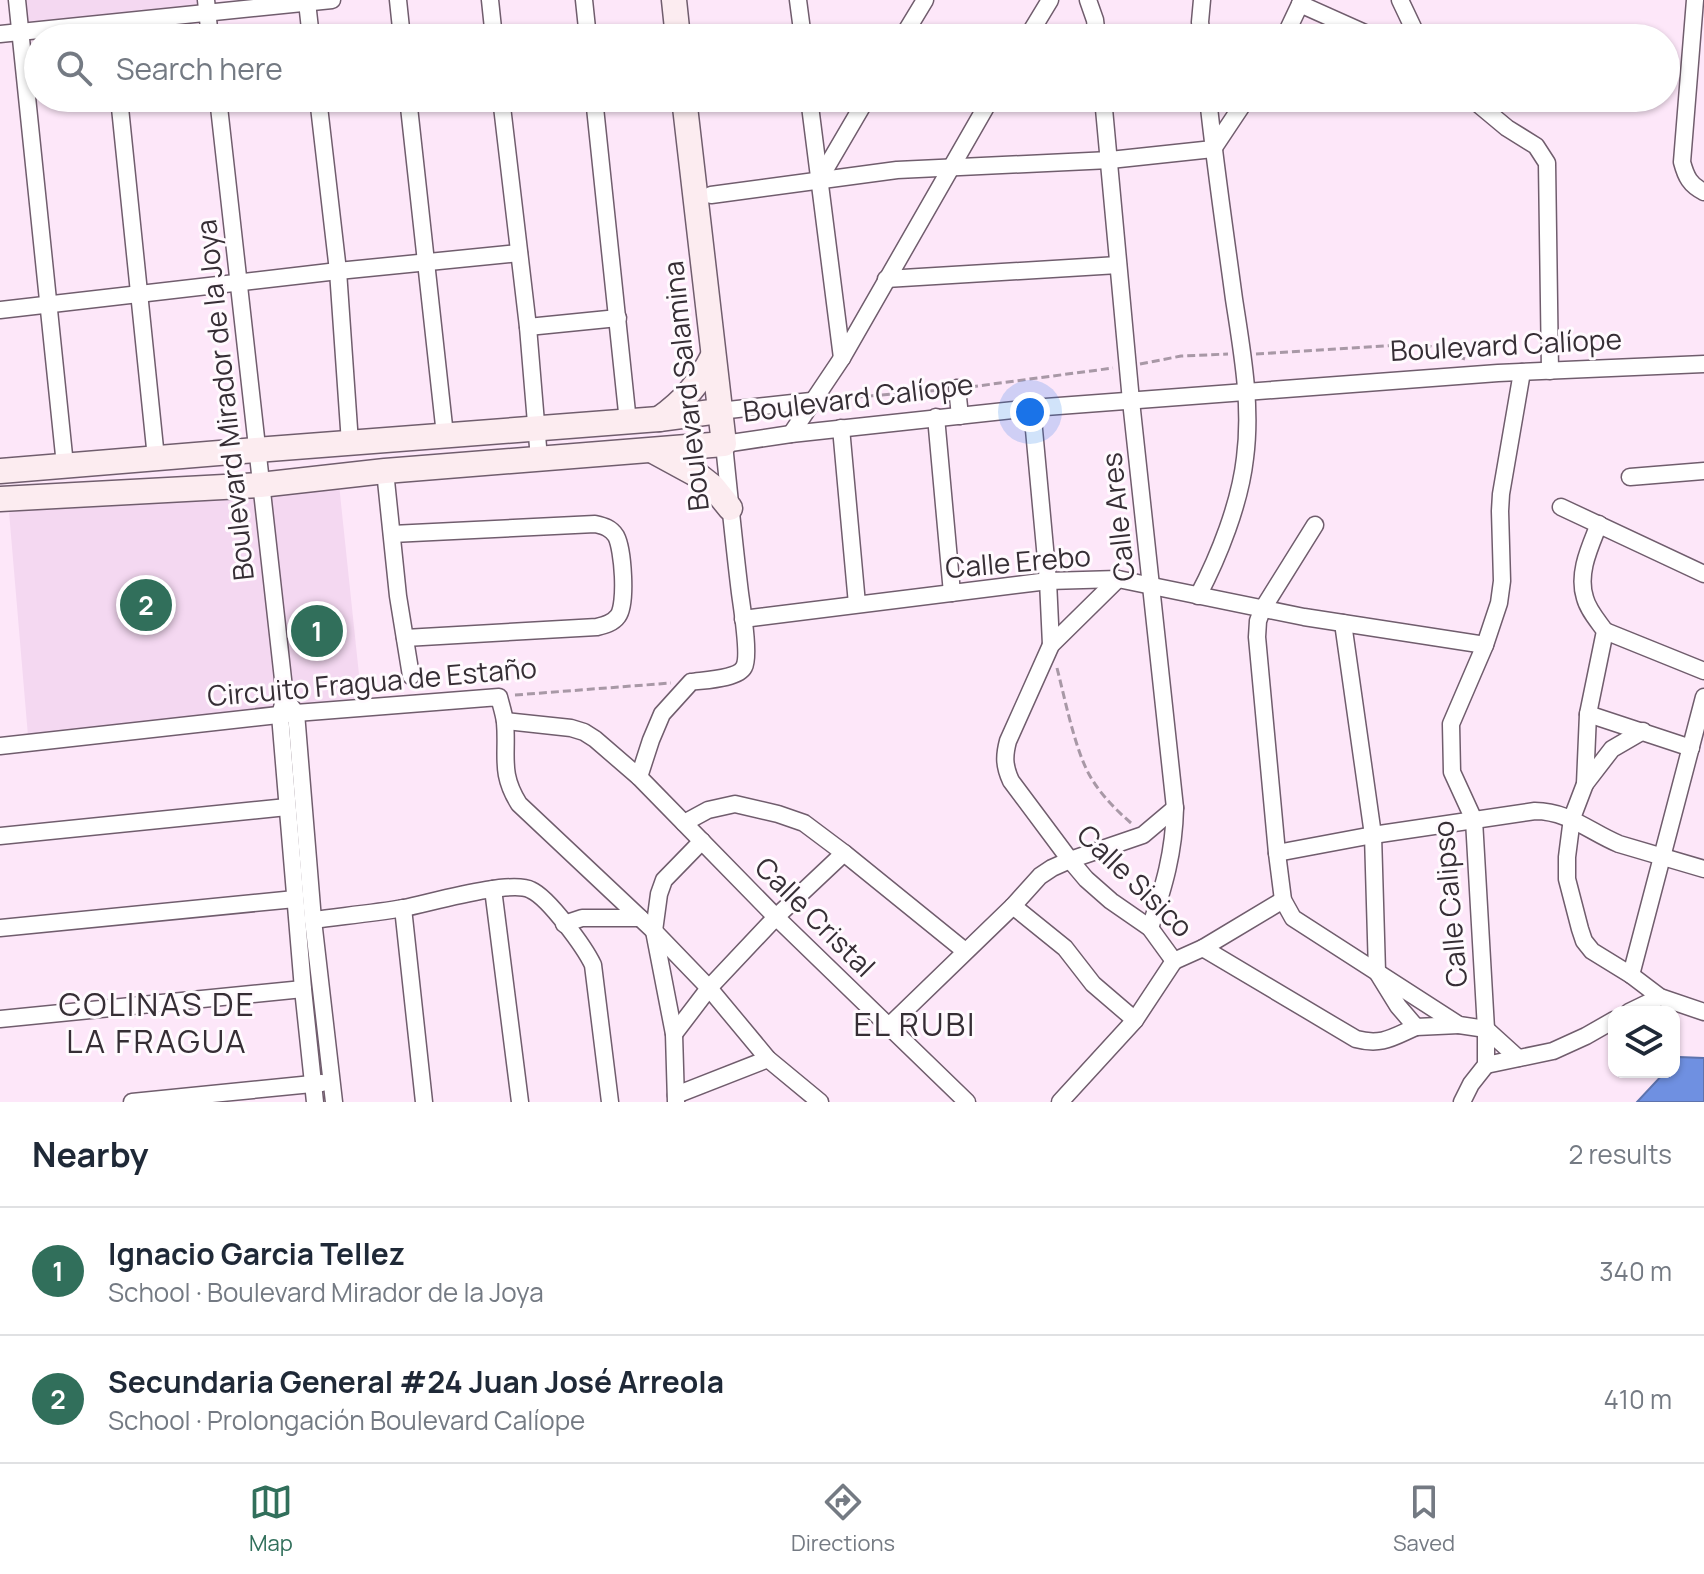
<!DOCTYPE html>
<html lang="en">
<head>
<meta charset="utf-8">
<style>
  :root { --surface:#fff; --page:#f6f6f7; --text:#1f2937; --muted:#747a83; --line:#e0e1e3; --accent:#316f5b }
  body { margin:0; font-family:Manrope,sans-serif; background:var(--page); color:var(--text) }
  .controls { position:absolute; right:24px; bottom:24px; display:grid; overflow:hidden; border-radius:16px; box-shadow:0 2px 6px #0004 }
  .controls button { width:72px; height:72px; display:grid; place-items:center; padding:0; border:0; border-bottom:2px solid var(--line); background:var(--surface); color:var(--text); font:40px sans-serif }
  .you { position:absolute; left:1030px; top:412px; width:28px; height:28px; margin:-20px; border:6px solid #fff; border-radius:50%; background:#1a73e8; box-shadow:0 0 0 12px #1a73e833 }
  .badge { display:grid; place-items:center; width:52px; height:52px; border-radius:50%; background:var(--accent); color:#fff; font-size:26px; font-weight:700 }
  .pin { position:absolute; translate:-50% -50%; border:4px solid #fff; box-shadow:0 2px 8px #0006 }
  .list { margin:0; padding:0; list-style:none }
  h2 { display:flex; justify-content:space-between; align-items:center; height:104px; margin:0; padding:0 32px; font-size:34px }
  h2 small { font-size:26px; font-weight:400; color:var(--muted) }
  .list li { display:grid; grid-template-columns:52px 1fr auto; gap:24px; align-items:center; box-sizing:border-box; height:128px; padding:0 32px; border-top:2px solid var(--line) }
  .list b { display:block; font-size:30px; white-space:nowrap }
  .list p { margin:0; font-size:26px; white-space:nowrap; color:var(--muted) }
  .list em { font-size:26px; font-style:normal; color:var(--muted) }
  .icon { flex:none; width:44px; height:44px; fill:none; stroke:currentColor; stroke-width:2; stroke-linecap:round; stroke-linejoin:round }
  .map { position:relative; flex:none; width:1704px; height:1102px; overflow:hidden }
  .search { position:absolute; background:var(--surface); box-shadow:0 2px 6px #0004; left:24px; right:24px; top:24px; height:88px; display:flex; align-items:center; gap:20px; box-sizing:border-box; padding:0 28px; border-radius:44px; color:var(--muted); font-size:30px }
  .sheet { height:360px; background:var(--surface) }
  nav { display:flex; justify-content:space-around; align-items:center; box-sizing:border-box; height:112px; border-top:2px solid var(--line); background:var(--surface); font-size:22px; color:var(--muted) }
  nav a { display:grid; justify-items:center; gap:4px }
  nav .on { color:var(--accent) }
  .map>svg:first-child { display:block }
  .built { fill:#f4d8f1 }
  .water { fill:#6f90e1; stroke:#5e73ad; stroke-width:2 }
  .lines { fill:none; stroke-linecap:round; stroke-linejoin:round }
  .street-casing { stroke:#705d6d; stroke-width:19 }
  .secondary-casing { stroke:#705d6d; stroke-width:27 }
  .path { stroke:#a898a6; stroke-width:3; stroke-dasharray:8 4; stroke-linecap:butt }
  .street { stroke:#fff; stroke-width:16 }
  .secondary { stroke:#fcecf0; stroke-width:24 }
  .labels { text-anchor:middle; stroke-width:6; stroke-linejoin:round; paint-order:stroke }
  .street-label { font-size:28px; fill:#362e35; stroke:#fffafe }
  .quarter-label { font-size:32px; letter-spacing:2px; fill:#362e35; stroke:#fffafe }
</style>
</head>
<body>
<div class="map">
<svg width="1704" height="1102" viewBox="0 0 1704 1102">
  <rect width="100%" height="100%" fill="#fde7f9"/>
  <g class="built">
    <polygon points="18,0 205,0 207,11 21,32"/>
    <polygon points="338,475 362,703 28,736 8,500"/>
  </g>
  <polygon class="water" points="1679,1057 1704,1058 1704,1102 1637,1102 1665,1072 1674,1072 1674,1063"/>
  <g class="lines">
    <g class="street-casing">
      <g id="street">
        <polyline points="17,0 65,465"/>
        <polyline points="206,0 210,38"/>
        <polyline points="398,0 402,38"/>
        <polyline points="490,0 494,38"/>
        <polyline points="584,0 588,38"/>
        <polyline points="798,0 803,38"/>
        <polyline points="1088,0 1095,20 1097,38"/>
        <polyline points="1400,0 1418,38"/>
        <path d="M1695,0L1682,162C1686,177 1690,185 1704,192"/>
        <polyline points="307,2 311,38"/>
        <polyline points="1300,4 1376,38"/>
        <polyline points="0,34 332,0"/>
        <polyline points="902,38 925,0"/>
        <polyline points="1027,38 1050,0"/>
        <polyline points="1202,38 1200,22 1202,0"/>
        <polyline points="1284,38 1302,0"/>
        <polyline points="119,98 156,458"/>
        <polyline points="218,98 285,697 280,715 303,989 315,1102"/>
        <polyline points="318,98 338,271 350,443"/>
        <polyline points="408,98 445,435"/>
        <polyline points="501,98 528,327 539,459"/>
        <polyline points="594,98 628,422"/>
        <polyline points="809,98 842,358"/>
        <path d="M1103,98L1131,401L1175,808C1174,853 1164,886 1150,928"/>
        <polyline points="1471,98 1507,128 1536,146 1547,163 1550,371"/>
        <polyline points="819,180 867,98"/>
        <polyline points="711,195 897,170 1110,160 1213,149 1247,98"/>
        <polyline points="886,279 1118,265"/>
        <polyline points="0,310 338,271 519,253"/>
        <polyline points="528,327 618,318"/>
        <polyline points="957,388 960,416"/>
        <polyline points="1032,408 1048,581 1051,645"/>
        <polyline points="719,411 811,401"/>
        <polyline points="936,417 952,593"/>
        <polyline points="841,428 857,604"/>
        <polyline points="791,434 842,358 991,98"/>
        <polyline points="385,471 398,596 411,676"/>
        <polyline points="1630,477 1704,471"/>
        <polyline points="1561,507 1704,574"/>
        <path d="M1599,524C1590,547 1577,573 1585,598C1588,610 1598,621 1605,631L1588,714L1585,784L1572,818L1567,857V879L1580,929L1584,941L1592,951L1631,975L1660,997L1704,1012"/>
        <polyline points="1315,525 1262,610 1258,621 1257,637 1277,853 1283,900 1293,918 1459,1025 1486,1029 1518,1058"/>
        <path d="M392,534L595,524C604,526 611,528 616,536C623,549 627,604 618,616C613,623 605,625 597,627L405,638"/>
        <path d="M1118,579L1051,645L1008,741C1004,756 1004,766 1011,781L1070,860L1086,879L1111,901L1150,928L1174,961L1203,948L1356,1039C1382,1046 1393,1037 1416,1027"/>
        <path d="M1198,596C1219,556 1240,503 1245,458C1252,405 1242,351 1234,299C1225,232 1215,165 1208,98"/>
        <polyline points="743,619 1048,581 1118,579 1304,617 1485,645"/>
        <polyline points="1343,623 1373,835 1377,972 1398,1006 1416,1027 1459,1025"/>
        <polyline points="1605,631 1704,671"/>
        <polyline points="290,705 296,713 313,920 334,1102"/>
        <polyline points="1588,714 1691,748"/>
        <polyline points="505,721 571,728 584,732 595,739 639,777 776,917 967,1102"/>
        <path d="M0,746L296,713L499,697C501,705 504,714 505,722C508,756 499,772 519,804L654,931L709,988L768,1059L820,1102"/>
        <path d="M639,777L651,740L662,714L691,682C704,680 738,679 744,667C750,656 742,608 740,593C734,544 729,494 724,444L791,434L1032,408L1498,373L1704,364"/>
        <polyline points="1585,784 1612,749 1643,731"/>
        <polyline points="684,823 708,810 735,804 778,814 804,823 844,853 965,951"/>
        <polyline points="0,836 287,807"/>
        <path d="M1277,853L1373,835L1535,811C1568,811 1590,832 1619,844L1704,869"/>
        <polyline points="493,889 520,1102"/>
        <polyline points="1013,906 1065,948 1093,984 1135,1020"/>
        <polyline points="403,908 424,1102"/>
        <path d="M313,920C343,916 374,913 404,908C430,903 511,879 531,890C549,898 585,948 593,965L610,1102"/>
        <polyline points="564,924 582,918 640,918"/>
        <polyline points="0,928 295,899"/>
        <polyline points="1203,948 1283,900"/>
        <polyline points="1631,975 1704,697"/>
        <polyline points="1629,1012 1660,997"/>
        <polyline points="0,1019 303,989"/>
        <polyline points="889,1026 1013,906 1040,876 1052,868 1070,860 1143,835 1175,808"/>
        <polyline points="674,1034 709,988 776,917 844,853"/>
        <polyline points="1486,1065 1553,1051 1586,1036 1614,1020"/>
        <polyline points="676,1095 768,1059"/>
        <polyline points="132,1102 322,1083"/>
        <polyline points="676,1102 674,1034 654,931 659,894 664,880 702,841"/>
        <polyline points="1060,1102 1135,1020 1174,961"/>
        <polyline points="1462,1102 1471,1084 1486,1065 1486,1029 1474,820 1452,772 1451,724 1485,645 1499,603 1502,581 1500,511 1501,494 1522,372"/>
      </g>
    </g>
    <g class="secondary-casing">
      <g id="secondary">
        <polyline points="674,0 678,38"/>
        <path d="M659,419C685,400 698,385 713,356"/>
        <polyline points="653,451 699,476 713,487 730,508"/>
        <polyline points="0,471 256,450 659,419 719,411"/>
        <polyline points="0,499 260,485 385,471 724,444 684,98"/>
      </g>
    </g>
    <g class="path">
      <polyline points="1256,354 1416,344 1429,346 1465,359"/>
      <polyline points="1140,364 1181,356 1228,354"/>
      <polyline points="970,387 1113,368"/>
      <polyline points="834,399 942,390"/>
      <path d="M1057,668C1065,699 1075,750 1090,776C1101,795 1115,809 1131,823"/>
      <polyline points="515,695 671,683"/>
    </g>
    <use href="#street" class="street"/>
    <use href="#secondary" class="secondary"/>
  </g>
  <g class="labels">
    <g class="street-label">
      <text transform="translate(1506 345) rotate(-3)" y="10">Boulevard Calíope</text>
      <text transform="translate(686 386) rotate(-96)" y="10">Boulevard Salamina</text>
      <text transform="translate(858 398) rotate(-7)" y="10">Boulevard Calíope</text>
      <text transform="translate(225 400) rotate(-96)" y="10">Boulevard Mirador de la Joya</text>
      <text transform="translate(1118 517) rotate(-96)" y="10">Calle Ares</text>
      <text transform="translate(1018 562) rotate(-5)" y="10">Calle Erebo</text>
      <text transform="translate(372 682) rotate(-5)" y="10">Circuito Fragua de Estaño</text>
      <text transform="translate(1135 881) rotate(44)" y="10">Calle Sisico</text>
      <text transform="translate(1450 904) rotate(-95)" y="10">Calle Calipso</text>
      <text transform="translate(815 917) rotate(45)" y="10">Calle Cristal</text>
    </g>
    <g class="quarter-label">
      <text x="157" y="1016">COLINAS DE<tspan x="157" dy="37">LA FRAGUA</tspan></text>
      <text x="915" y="1036">EL RUBI</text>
    </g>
  </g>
</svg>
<div class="controls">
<button><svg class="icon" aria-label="layers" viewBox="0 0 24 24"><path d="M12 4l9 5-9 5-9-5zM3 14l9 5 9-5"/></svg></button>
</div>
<div class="you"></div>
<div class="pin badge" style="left:317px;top:631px">1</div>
<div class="pin badge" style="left:146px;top:605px">2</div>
<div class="search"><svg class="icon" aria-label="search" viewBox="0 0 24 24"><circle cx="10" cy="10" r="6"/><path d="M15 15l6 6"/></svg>Search here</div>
</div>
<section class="sheet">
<h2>Nearby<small>2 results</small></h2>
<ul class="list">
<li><span class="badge">1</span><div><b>Ignacio Garcia Tellez</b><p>School · Boulevard Mirador de la Joya</p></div><em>340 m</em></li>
<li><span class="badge">2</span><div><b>Secundaria General #24 Juan José Arreola</b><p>School · Prolongación Boulevard Calíope</p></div><em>410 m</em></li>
</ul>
</section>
<nav>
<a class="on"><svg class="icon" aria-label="map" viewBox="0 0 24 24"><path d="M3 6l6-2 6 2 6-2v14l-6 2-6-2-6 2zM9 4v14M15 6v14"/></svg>Map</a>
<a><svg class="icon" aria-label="directions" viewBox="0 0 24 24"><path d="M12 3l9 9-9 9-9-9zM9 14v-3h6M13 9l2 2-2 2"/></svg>Directions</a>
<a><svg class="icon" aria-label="saved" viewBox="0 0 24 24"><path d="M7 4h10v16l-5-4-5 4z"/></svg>Saved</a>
</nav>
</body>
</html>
